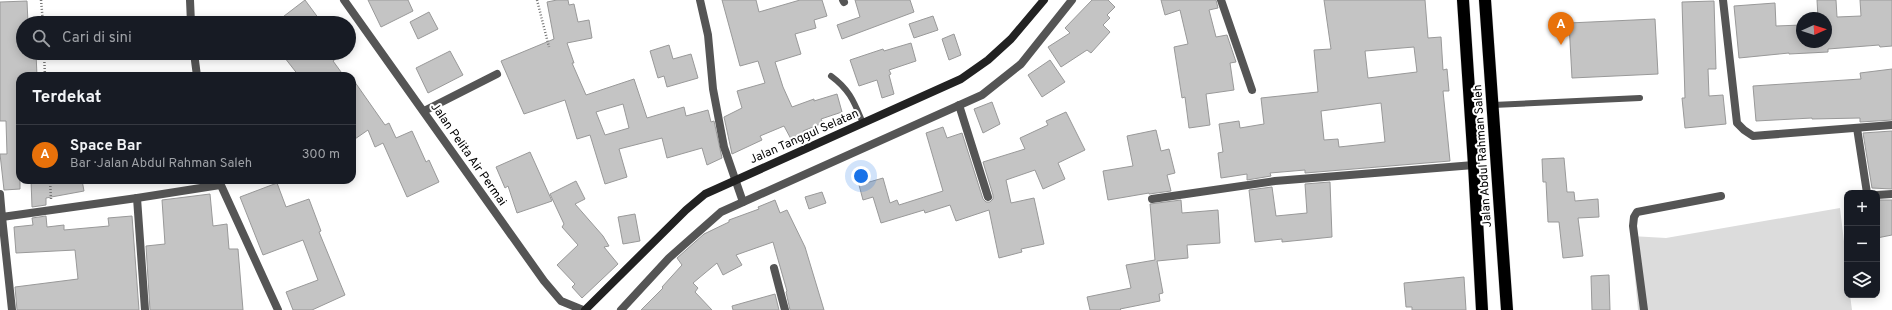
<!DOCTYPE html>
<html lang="id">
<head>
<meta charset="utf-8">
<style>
  :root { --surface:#171b24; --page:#242831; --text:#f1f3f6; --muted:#9ea1a6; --line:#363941; --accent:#858687 }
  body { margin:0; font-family:Overpass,sans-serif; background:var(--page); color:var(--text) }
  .controls { position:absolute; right:12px; bottom:12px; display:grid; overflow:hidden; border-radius:8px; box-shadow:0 2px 10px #0003 }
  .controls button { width:36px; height:36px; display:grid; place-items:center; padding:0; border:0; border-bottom:1px solid var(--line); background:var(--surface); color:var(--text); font:20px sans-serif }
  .compass { position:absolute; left:1796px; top:12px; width:36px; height:36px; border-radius:50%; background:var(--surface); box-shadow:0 2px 10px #0003; rotate:87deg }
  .you { position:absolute; left:861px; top:176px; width:14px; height:14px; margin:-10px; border:3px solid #fff; border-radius:50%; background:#1a73e8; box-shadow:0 0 0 6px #1a73e833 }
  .badge { display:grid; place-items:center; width:26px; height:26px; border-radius:50%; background:var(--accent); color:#fff; font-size:13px; font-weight:700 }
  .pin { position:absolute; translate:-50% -33px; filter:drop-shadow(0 1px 2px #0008) }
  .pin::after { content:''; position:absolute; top:21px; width:14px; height:12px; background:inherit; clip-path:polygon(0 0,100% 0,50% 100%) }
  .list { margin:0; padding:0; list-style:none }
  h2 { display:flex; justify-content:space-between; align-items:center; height:52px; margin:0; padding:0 16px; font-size:17px }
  h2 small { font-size:13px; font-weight:400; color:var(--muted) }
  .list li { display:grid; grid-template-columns:26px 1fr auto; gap:12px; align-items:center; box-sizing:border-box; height:60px; padding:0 16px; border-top:1px solid var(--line) }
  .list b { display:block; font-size:15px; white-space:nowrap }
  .list p { margin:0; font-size:13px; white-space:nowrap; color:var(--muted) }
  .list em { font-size:13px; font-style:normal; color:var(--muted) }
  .icon { flex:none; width:22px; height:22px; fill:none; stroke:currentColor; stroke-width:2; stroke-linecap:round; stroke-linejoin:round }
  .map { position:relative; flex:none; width:1892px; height:310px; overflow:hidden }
  .search { position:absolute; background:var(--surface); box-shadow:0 2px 10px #0003; left:16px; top:16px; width:340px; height:44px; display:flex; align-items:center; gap:10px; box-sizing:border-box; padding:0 14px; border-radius:22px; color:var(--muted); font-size:15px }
  .panel { position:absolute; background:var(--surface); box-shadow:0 2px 10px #0003; left:16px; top:72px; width:340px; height:112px; border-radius:12px }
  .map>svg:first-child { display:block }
  .green { fill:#dcdcdc }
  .building { fill:#c4c4c4; stroke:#999; fill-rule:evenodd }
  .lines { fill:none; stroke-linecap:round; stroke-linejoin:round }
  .highway-casing { stroke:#dbdbdb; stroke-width:13 }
  .path { stroke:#777; stroke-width:2.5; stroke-dasharray:1 2; stroke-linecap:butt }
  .lane { stroke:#555; stroke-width:6 }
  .street { stroke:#555; stroke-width:8 }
  .secondary { stroke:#222; stroke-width:8 }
  .highway { stroke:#000; stroke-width:12 }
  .labels { text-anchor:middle; stroke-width:4; stroke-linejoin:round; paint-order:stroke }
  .street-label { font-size:12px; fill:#000; stroke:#fff }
</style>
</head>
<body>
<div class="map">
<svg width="1892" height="310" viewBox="0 0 1892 310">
  <rect width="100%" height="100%" fill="#fff"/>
  <polygon class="green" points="1840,208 1847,267 1847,295 1850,295 1852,310 1638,310 1631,236 1666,238"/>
  <g class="building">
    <polygon points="305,0 322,23 275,23"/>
    <polygon points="368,0 408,0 413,11 381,27"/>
    <path d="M557,0H568L569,5L574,4L578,22L589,20L592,38L567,43L574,63H572L586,95L634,79L647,118L684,107L686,116L708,110L711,122L714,121L722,158L707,165L702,148L667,158L662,138L619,149L627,177L605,184L590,135L577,139L565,100L524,114L501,61L554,39L547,2ZM623,104L629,128L605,135L596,112Z"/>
    <polygon points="722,0 756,0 759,12 800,0 822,0 827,16 814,20 816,28 795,34 801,54 775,62 783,87 792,107 814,99 814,101 837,94 842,112 821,119 823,123 803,131 804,133 791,139 784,126 760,136 762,140 732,154 724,117 742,108 737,91 765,83 758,61 740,66"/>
    <polygon points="855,0 910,0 914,12 842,39 837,25 860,17"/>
    <polygon points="1092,0 1108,0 1115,7 1107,15 1110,18 1103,25 1110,32 1091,53 1087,50 1061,67 1048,47 1070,33 1065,28"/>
    <polygon points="1161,0 1216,0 1218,8 1209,10 1216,37 1227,35 1236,62 1230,63 1234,90 1206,94 1210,125 1189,128 1185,97 1182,98 1174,47 1188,44 1180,10 1165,15"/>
    <path d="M1324,0H1425L1428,38L1441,37L1443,70L1447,69L1449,91H1443L1450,161L1305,173V170L1270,173L1271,176L1247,180V174L1221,178L1218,153L1223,152L1219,124L1239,121L1240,128L1264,124L1261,98L1318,92L1314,50L1331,49ZM1414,47L1417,72L1368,78L1365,51ZM1381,103L1385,142L1339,147L1338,139L1324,140L1321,111Z"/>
    <polygon points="1817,0 1836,0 1837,17 1861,16 1860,0 1892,0 1892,46 1880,47 1879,45 1828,49 1828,52 1789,54 1789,53 1739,58 1734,6 1775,3 1776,26 1802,25 1802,42 1826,42 1826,18 1818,18"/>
    <polygon points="27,1 28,23 23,23 23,53 36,53 37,76 20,76 20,189 4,190 0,154 7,154 6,121 0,121 0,2"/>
    <polygon points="1714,1 1716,69 1708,69 1709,96 1723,95 1726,124 1685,128 1682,98 1685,98 1682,2"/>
    <polygon points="429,12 438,29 418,39 410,22"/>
    <polygon points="933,16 938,30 914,38 909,24"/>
    <polygon points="1655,19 1658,74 1572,78 1569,23"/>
    <polygon points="954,34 961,55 949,60 942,39"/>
    <polygon points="911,43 916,61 889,70 891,74 889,75 894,94 882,98 877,80 859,86 850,60 883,49 884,51"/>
    <polygon points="669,45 673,59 691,54 698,78 667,87 664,76 658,78 650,51"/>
    <polygon points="450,51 463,75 428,93 416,68"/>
    <polygon points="281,53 343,53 333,61 344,76 299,76"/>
    <polygon points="1050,60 1065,82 1042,97 1028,75"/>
    <polygon points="1892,69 1892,120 1860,122 1860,118 1812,119 1812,118 1756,121 1753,86 1861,79 1860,73"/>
    <polygon points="352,78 385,125 389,123 396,138 412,131 426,162 429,160 439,182 407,197 383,143 375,147 368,130 352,141"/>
    <polygon points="992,102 1000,124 983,133 974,109"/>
    <polygon points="1066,112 1085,150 1058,163 1065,179 1043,189 1035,170 1006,180 1011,203 1034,198 1044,244 1021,249 1022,252 999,258 989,210 956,221 950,205 925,213 924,210 881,223 873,197 863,200 859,185 883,178 890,203 897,200 899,205 943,191 926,133 943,127 947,138 962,133 983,199 986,202 990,202 993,199 993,195 983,162 1025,149 1020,138 1048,125 1046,121"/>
    <polygon points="1156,130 1161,151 1169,149 1175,173 1167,175 1171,191 1149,194 1149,193 1108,200 1103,171 1133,166 1127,136"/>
    <polygon points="1892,131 1892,189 1872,188 1863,133"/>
    <polygon points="530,152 552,201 517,213 508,186 505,188 496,167"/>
    <polygon points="1564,158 1567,192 1574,192 1575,201 1598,199 1599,217 1578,218 1583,256 1563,258 1559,222 1548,222 1546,182 1543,182 1542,159"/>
    <polygon points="31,180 82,180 84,191 46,198 46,205 32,207"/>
    <polygon points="576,181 585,199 575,204 603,236 609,246 604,247 618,264 582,298 572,287 575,284 557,265 578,245 562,227 564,224 550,194"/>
    <polygon points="1330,182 1332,237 1282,242 1282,239 1255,242 1249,190 1272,187 1276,216 1307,213 1305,184"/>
    <polygon points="277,183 286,207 309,199 321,231 319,232 345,295 312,310 293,310 286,292 318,280 303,240 263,255 240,197"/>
    <polygon points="822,192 826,203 809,209 805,197"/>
    <polygon points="210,194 213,226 227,224 229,249 238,249 243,310 150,310 146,246 165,244 162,200"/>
    <polygon points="775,200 780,213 787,210 805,247 824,310 790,310 786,292 787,291 773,242 736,255 742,265 723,275 717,263 693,283 698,288 695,292 712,310 641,310 663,288 662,287 682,265 677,258 704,234 729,222 729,220 759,209 758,207"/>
    <polygon points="1181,200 1182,213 1218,210 1220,243 1187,245 1188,258 1157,261 1163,293 1159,294 1160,301 1120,309 1121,310 1090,310 1087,297 1131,288 1126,265 1155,260 1150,204"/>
    <polygon points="1877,200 1892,200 1892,235 1877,238"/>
    <polygon points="635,214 640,241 623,244 618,217"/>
    <polygon points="46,216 47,227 64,225 64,230 109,226 108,218 132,216 139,310 17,310 15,287 78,279 75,250 16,253 14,227 33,225 32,218"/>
    <polygon points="1609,275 1610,310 1592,310 1591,276"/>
    <polygon points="1464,277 1466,310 1412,310 1412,307 1406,307 1404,283"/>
    <polygon points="775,294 779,310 733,310 732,306"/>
  </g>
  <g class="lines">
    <g class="highway-casing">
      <g id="highway">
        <polyline points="1463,0 1474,165 1482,310"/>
        <polyline points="1485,0 1507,310"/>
      </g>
    </g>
    <g class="path">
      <polyline points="41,0 43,23"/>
      <polyline points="537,0 549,47"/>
      <polyline points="44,53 45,76"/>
      <polyline points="50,180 51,199"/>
    </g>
    <g class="lane">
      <path d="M831,76C850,90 854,102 863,123"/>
      <polyline points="1493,105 1640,98"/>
    </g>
    <g class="street">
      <polyline points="190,0 191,23"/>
      <polyline points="344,0 544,281 561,301 583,310"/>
      <polyline points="700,0 708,35 713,89 724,147 743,202"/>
      <polyline points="843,0 844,2"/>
      <polyline points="1221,0 1252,90"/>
      <polyline points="1723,0 1737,123 1744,130 1753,136 1892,125"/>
      <polyline points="194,53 197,76"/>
      <polyline points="959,105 988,197"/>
      <polyline points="424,111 497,74"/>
      <polyline points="1857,128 1867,193"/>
      <polyline points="219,181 278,310"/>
      <polyline points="0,194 2,217 137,198 220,185"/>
      <polyline points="1877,195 1892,194"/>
      <polyline points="137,198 145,310"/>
      <polyline points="1152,199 1275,181 1474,165"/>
      <polyline points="2,217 12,310"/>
      <polyline points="774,268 785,310"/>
      <polyline points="621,310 669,258 721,212 982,95 1021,64 1072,0"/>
      <polyline points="1644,310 1633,226 1634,217 1637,212 1721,196"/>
    </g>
    <polyline class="secondary" points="585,310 686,210 705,194 961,79 988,60 1011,39 1044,0"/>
    <use href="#highway" class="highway"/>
  </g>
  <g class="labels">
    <g class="street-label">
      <text transform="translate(804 136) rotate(-24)" y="4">Jalan Tanggul Selatan</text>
      <text transform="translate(469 154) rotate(55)" y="4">Jalan Pelita Air Permai</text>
      <text transform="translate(1482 156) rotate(-94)" y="4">Jalan Abdul Rahman Saleh</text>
    </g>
  </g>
</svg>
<div class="controls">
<button>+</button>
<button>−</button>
<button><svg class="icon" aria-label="layers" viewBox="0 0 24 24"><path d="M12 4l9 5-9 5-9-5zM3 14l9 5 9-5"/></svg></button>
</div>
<svg class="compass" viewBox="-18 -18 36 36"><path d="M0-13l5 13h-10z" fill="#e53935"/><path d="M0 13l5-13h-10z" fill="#9ea1a6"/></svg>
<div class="you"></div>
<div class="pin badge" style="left:1561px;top:45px;background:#e8710a">A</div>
<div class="search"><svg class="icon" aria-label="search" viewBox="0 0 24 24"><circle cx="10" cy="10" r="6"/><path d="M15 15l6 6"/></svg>Cari di sini</div>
<section class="panel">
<h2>Terdekat<small></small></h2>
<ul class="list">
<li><span class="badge" style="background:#e8710a">A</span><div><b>Space Bar</b><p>Bar · Jalan Abdul Rahman Saleh</p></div><em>300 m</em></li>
</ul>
</section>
</div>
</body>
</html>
